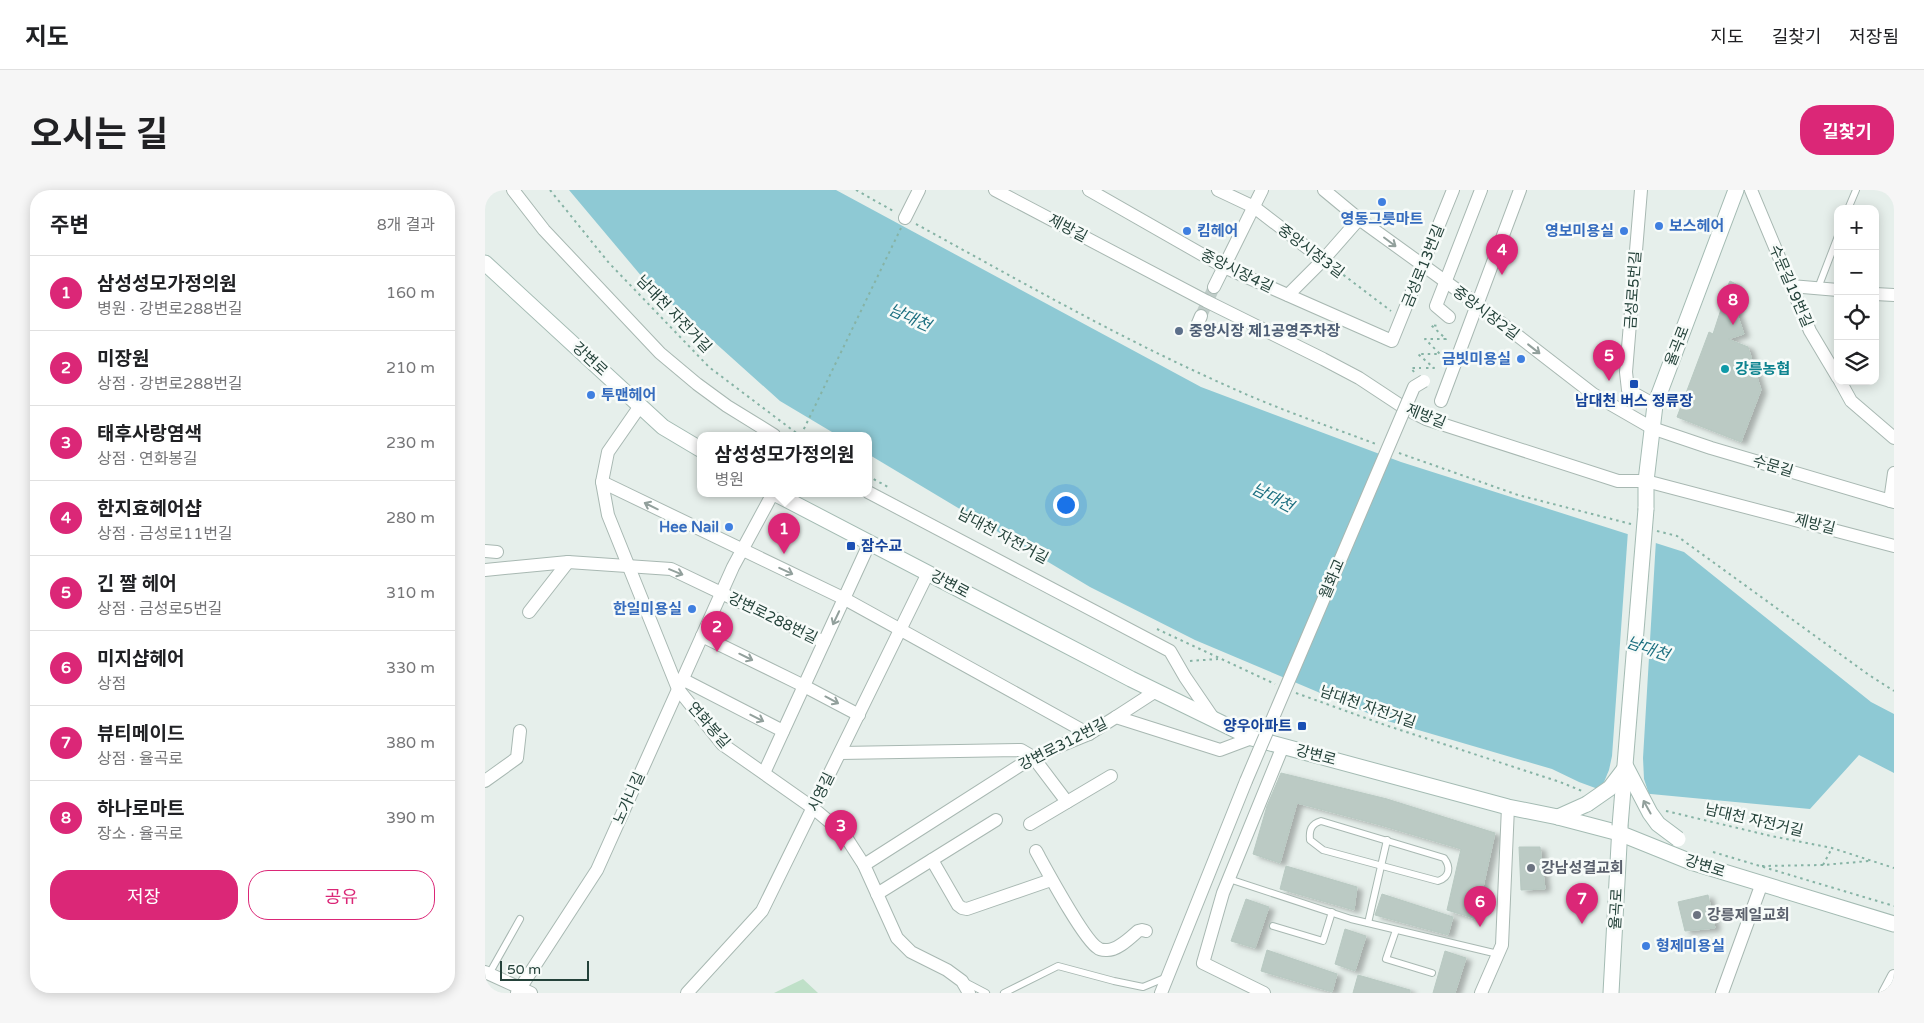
<!DOCTYPE html>
<html lang="ko">
<head>
<meta charset="utf-8">
<style>
  :root { --surface:#fff; --page:#f6f6f6; --text:#202124; --muted:#757577; --line:#e0e0e0; --accent:#db2777 }
  body { margin:0; font-family:"Varela Round","Noto Sans KR",sans-serif; background:var(--page); color:var(--text) }
  .controls { position:absolute; right:15px; top:15px; display:grid; overflow:hidden; border-radius:10px; box-shadow:0 2px 12px #0003 }
  .controls button { width:45px; height:45px; display:grid; place-items:center; padding:0; border:0; border-bottom:1px solid var(--line); background:var(--surface); color:var(--text); font:25px sans-serif }
  .scale { position:absolute; left:15px; bottom:12px; width:89px; box-sizing:border-box; padding-left:5px; border:2px solid #24423a; border-top:0; font-size:14px; line-height:18px; white-space:nowrap; color:#24423a; -webkit-text-stroke:4px #f7fbf9; paint-order:stroke }
  .you { position:absolute; left:580px; top:314px; width:18px; height:18px; margin:-12px; border:4px solid #fff; border-radius:50%; background:#1a73e8; box-shadow:0 0 0 8px #1a73e833 }
  .badge { display:grid; place-items:center; width:32px; height:32px; border-radius:50%; background:var(--accent); color:#fff; font-size:16px; font-weight:700 }
  .pin { position:absolute; translate:-50% -41px; filter:drop-shadow(0 1px 2px #0008) }
  .pin::after { content:''; position:absolute; top:26px; width:18px; height:15px; background:inherit; clip-path:polygon(0 0,100% 0,50% 100%) }
  .popup { position:absolute; left:212px; top:242px; width:175px; height:65px; box-sizing:border-box; display:grid; place-content:center; border-radius:10px; background:var(--surface); filter:drop-shadow(0 1px 4px #0005); font-size:16px; white-space:nowrap; color:var(--muted) }
  .popup b { font-size:19px; color:var(--text) }
  .popup::after { content:''; position:absolute; left:50%; top:100%; margin-left:-10px; border:10px solid transparent; border-top-color:var(--surface) }
  .list { margin:0; padding:0; list-style:none }
  h2 { display:flex; justify-content:space-between; align-items:center; height:65px; margin:0; padding:0 20px; font-size:21px }
  h2 small { font-size:16px; font-weight:400; color:var(--muted) }
  .list li { display:grid; grid-template-columns:32px 1fr auto; gap:15px; align-items:center; box-sizing:border-box; height:75px; padding:0 20px; border-top:1px solid var(--line) }
  .list b { display:block; font-size:19px; white-space:nowrap }
  .list p { margin:0; font-size:16px; white-space:nowrap; color:var(--muted) }
  .list em { font-size:16px; font-style:normal; color:var(--muted) }
  .actions { display:flex; gap:10px; padding:15px 20px }
  .actions a { flex:1; padding:11px 0; border:1px solid var(--accent); border-radius:20px; text-align:center; font-size:18px; color:var(--accent) }
  .actions .main { background:var(--accent); color:#fff }
  .icon { flex:none; width:28px; height:28px; fill:none; stroke:currentColor; stroke-width:2; stroke-linecap:round; stroke-linejoin:round }
  .map { position:relative; flex:none; width:1409px; height:803px; overflow:hidden; border-radius:20px }
  header { display:flex; align-items:center; gap:30px; box-sizing:border-box; height:70px; padding:0 25px; background:var(--surface); border-bottom:1px solid var(--line) }
  header strong { font-size:24px }
  nav { display:flex; gap:28px; margin-inline-start:auto; font-size:18px }
  .intro { display:flex; align-items:center; justify-content:space-between; box-sizing:border-box; height:120px; padding:0 30px }
  h1 { margin:0; font-size:35px }
  .button { padding:12px 22px; border-radius:20px; background:var(--accent); color:#fff; font-size:18px; font-weight:700 }
  main { display:flex; gap:30px; padding:0 30px }
  aside { flex:1; background:var(--surface); border-radius:20px; box-shadow:0 2px 12px #0003 }
  .map>svg:first-child { display:block }
  .green { fill:#bfe0c8 }
  .water { fill:#8ec9d4 }
  .pier { fill:#e6efeb }
  .building { fill:#bbcac4; stroke:#b8c9c2; filter:url(#shadow) }
  .lines { fill:none; stroke-linecap:round; stroke-linejoin:round }
  .street-tunnel { stroke:#bfccc8; stroke-width:12; stroke-dasharray:12 6; stroke-linecap:butt }
  .lane-casing { stroke:#a8b8b2; stroke-width:8 }
  .street-casing { stroke:#a8b8b2; stroke-width:14 }
  .secondary-casing { stroke:#a4bbb3; stroke-width:17 }
  .path { stroke:#86b3a5; stroke-width:2; stroke-dasharray:2.5 4; stroke-linecap:butt }
  .lane { stroke:#fff; stroke-width:6 }
  .street { stroke:#fff; stroke-width:12 }
  .secondary { stroke:#fff; stroke-width:15 }
  .street-bridge-casing { stroke:#a8b8b2; stroke-width:14; stroke-linecap:butt }
  .secondary-bridge-casing { stroke:#a4bbb3; stroke-width:17; stroke-linecap:butt }
  .street-bridge { stroke:#fff; stroke-width:12 }
  .secondary-bridge { stroke:#fff; stroke-width:15 }
  .oneway { stroke:#92a09c }
  .shop-dot { fill:#3f7fe0; stroke:#f7fbf9; stroke-width:2 }
  .service-dot { fill:#5c6f8a; stroke:#f7fbf9; stroke-width:2 }
  .culture-dot { fill:#0f9aa8; stroke:#f7fbf9; stroke-width:2 }
  .transit-dot { fill:#1a4fb4; stroke:#f7fbf9; stroke-width:2 }
  .worship-dot { fill:#6b7280; stroke:#f7fbf9; stroke-width:2 }
  .labels { text-anchor:middle; stroke-width:5; stroke-linejoin:round; paint-order:stroke }
  .shop-label { font-size:15px; font-weight:bold; fill:#366cbe; stroke:#f7fbf9; text-anchor:start }
  .street-label { font-size:15px; fill:#24423a; stroke:#f7fbf9 }
  .service-label { font-size:15px; font-weight:bold; fill:#4e5e75; stroke:#f7fbf9; text-anchor:start }
  .culture-label { font-size:15px; font-weight:bold; fill:#0d838f; stroke:#f7fbf9; text-anchor:start }
  .transit-label { font-size:15px; font-weight:bold; fill:#164399; stroke:#f7fbf9 }
  .worship-label { font-size:15px; font-weight:bold; fill:#5b616d; stroke:#f7fbf9; text-anchor:start }
  .water-label { font-size:16px; font-style:italic; fill:#1c6f80; stroke:#f7fbf9 }
</style>
</head>
<body>
<header>
<strong>지도</strong>
<nav><a>지도</a><a>길찾기</a><a>저장됨</a></nav>
</header>
<div class="intro"><h1>오시는 길</h1><a class="button">길찾기</a></div>
<main>
<aside>
<h2>주변<small>8개 결과</small></h2>
<ul class="list">
<li><span class="badge">1</span><div><b>삼성성모가정의원</b><p>병원 · 강변로288번길</p></div><em>160 m</em></li>
<li><span class="badge">2</span><div><b>미장원</b><p>상점 · 강변로288번길</p></div><em>210 m</em></li>
<li><span class="badge">3</span><div><b>태후사랑염색</b><p>상점 · 연화봉길</p></div><em>230 m</em></li>
<li><span class="badge">4</span><div><b>한지효헤어샵</b><p>상점 · 금성로11번길</p></div><em>280 m</em></li>
<li><span class="badge">5</span><div><b>긴 짤 헤어</b><p>상점 · 금성로5번길</p></div><em>310 m</em></li>
<li><span class="badge">6</span><div><b>미지샵헤어</b><p>상점</p></div><em>330 m</em></li>
<li><span class="badge">7</span><div><b>뷰티메이드</b><p>상점 · 율곡로</p></div><em>380 m</em></li>
<li><span class="badge">8</span><div><b>하나로마트</b><p>장소 · 율곡로</p></div><em>390 m</em></li>
</ul>
<div class="actions"><a class="main">저장</a><a>공유</a></div>
</aside>
<div class="map">
<svg width="1409" height="803" viewBox="0 0 1409 803">
  <defs>
    <filter id="shadow"><feDropShadow dx="5.5" dy="3" stdDeviation="2.5" flood-color="#0004"/></filter>
  </defs>
  <rect width="100%" height="100%" fill="#e6efeb"/>
  <polygon class="green" points="318,789 333,803 289,803"/>
  <polygon class="water" points="84,0 351,0 716,197 916,272 1199,362 1386,512 1409,524 1409,583 1374,565 1325,619 1113,599 1094,592 1067,579 899,530 710,450 605,397 383,264 383,245 352,245 295,211 158,88"/>
  <polygon class="pier" points="1143,341 1171,350 1158,568 1159,589 1165,607 1109,601 1119,592 1124,580 1127,566"/>
  <g class="building">
    <polygon points="1245,91 1251,94 1253,111 1248,111 1259,144 1243,149 1263,157 1276,200 1256,252 1192,227 1224,142 1228,144 1239,110 1236,109"/>
    <polygon points="796,583 902,609 1010,643 991,729 962,720 976,659 895,635 812,613 795,673 768,664 782,616"/>
    <polygon points="1034,657 1055,657 1060,699 1036,700"/>
    <polygon points="801,676 872,697 869,720 795,699"/>
    <polygon points="897,704 968,727 963,745 890,725"/>
    <polygon points="1223,705 1230,738 1200,741 1193,712"/>
    <polygon points="761,709 784,717 770,758 746,751"/>
    <polygon points="860,739 881,746 870,781 850,774"/>
    <polygon points="782,760 852,784 847,802 776,781"/>
    <polygon points="960,761 981,768 970,803 948,803"/>
    <polygon points="873,785 925,800 925,803 868,803"/>
  </g>
  <g class="lines">
    <polyline class="street-tunnel" points="716,126 729,97"/>
    <g class="lane-casing">
      <g id="lane">
        <polyline points="1363,19 1371,0"/>
        <polyline points="1333,98 1353,46"/>
        <path d="M836,631L959,668C966,677 965,687 953,691L838,660L825,650C824,640 826,634 836,631Z"/>
        <polyline points="744,689 866,729 1013,764"/>
        <polyline points="883,733 902,650"/>
        <polyline points="788,736 838,751 847,722"/>
        <polyline points="911,740 901,769 947,783"/>
        <polyline points="4,784 35,729"/>
        <polyline points="480,792 501,803"/>
        <polyline points="519,803 573,776 629,791 658,797 682,787"/>
      </g>
    </g>
    <g class="street-casing">
      <g id="street">
        <polyline points="28,0 59,40 175,163 212,194 242,216 289,245"/>
        <polyline points="510,0 721,111 838,169 874,188 921,219 941,229 1133,291 1161,291 1409,356"/>
        <polyline points="604,0 739,77 907,151 968,0"/>
        <polyline points="733,0 769,17 838,70"/>
        <polyline points="839,0 874,29 993,115 1108,204 1167,238 1226,258 1409,312"/>
        <polyline points="1156,0 1141,182 1143,200 1170,215"/>
        <polyline points="1266,0 1325,141 1353,188"/>
        <polyline points="420,28 434,0"/>
        <polyline points="1306,96 1353,100"/>
        <polyline points="729,97 777,0"/>
        <polyline points="1390,104 1409,105"/>
        <polyline points="803,105 838,70 874,29"/>
        <polyline points="964,127 951,116 996,0"/>
        <polyline points="711,138 716,126"/>
        <polyline points="1355,191 1366,211 1409,248"/>
        <polyline points="956,211 1035,0"/>
        <polyline points="155,216 123,262 117,292 123,325 193,499 237,554 328,618 359,644 379,675 412,748 426,762 462,780 477,791 484,803"/>
        <polyline points="117,292 360,409 604,544"/>
        <polyline points="383,302 685,461 700,487 728,528"/>
        <polyline points="1405,311 1409,283"/>
        <polyline points="0,361 12,362"/>
        <polyline points="0,380 83,372 186,379 339,452"/>
        <polyline points="44,422 83,372"/>
        <polyline points="217,446 319,496 374,525"/>
        <polyline points="197,489 298,541"/>
        <polyline points="631,527 671,501"/>
        <polyline points="355,563 536,560 548,567 582,612"/>
        <polyline points="279,583 385,352"/>
        <polyline points="0,591 32,568 35,541"/>
        <polyline points="545,634 626,586"/>
        <path d="M551,661C561,679 599,750 613,758C615,760 618,760 621,760C632,761 645,748 653,741L657,740L661,741"/>
        <polyline points="447,670 473,715 477,718 482,719 566,690"/>
        <polyline points="379,675 548,567 604,544 631,527 735,560 767,548"/>
        <polyline points="392,704 511,630"/>
        <polyline points="0,782 46,803"/>
        <polyline points="32,803 112,680 248,377 288,303"/>
        <polyline points="202,803 277,721 443,383"/>
        <polyline points="676,803 761,591"/>
        <polyline points="779,803 718,773 738,703 798,556"/>
        <polyline points="996,803 1017,755 1023,617"/>
        <polyline points="1237,803 1277,693"/>
        <polyline points="1400,803 1409,786"/>
      </g>
    </g>
    <g class="secondary-casing">
      <g id="secondary">
        <polyline points="0,73 178,237 215,259"/>
        <polyline points="289,303 646,489 767,548 1023,617 1073,627 1134,643 1206,672 1409,734"/>
        <polyline points="1161,319 1161,291 1170,215 1251,0"/>
        <polyline points="1073,627 1102,614"/>
        <polyline points="1126,803 1135,636"/>
      </g>
    </g>
    <g class="path">
      <polyline points="65,0 124,73 224,177 314,245"/>
      <polyline points="371,0 410,22"/>
      <path d="M431,34C535,91 638,150 747,198C793,219 843,236 891,254"/>
      <polyline points="848,77 906,121"/>
      <polyline points="941,178 949,178 933,164 955,164 940,149 961,149 946,135 954,136"/>
      <polyline points="929,182 926,178 936,178"/>
      <polyline points="316,245 416,38"/>
      <polyline points="914,263 1033,305 1146,334"/>
      <polyline points="383,286 403,297"/>
      <polyline points="1172,341 1192,346 1384,485 1409,501"/>
      <polyline points="672,439 790,494"/>
      <polyline points="705,471 733,469"/>
      <polyline points="811,503 900,535 1075,592 1097,601"/>
      <polyline points="1181,621 1286,646 1347,658 1409,678"/>
      <polyline points="1228,662 1409,716"/>
      <polyline points="1338,675 1347,658"/>
      <polyline points="1277,676 1338,675 1384,671"/>
    </g>
    <use href="#lane" class="lane"/>
    <use href="#street" class="street"/>
    <use href="#secondary" class="secondary"/>
    <g class="street-bridge-casing">
      <polyline id="street-bridge" points="761,591 929,197 939,191"/>
    </g>
    <g class="secondary-bridge-casing">
      <g id="secondary-bridge">
        <polyline points="1102,614 1125,598 1141,577 1165,623 1173,634 1193,649"/>
        <polyline points="1135,636 1161,319"/>
      </g>
    </g>
    <use href="#street-bridge" class="street-bridge"/>
    <use href="#secondary-bridge" class="secondary-bridge"/>
  </g>
  <defs><path id="oneway-shaft" d="M-6 0H5M1.5-3L5.5 0L1.5 3" fill="none" stroke-width="1.6" stroke-linecap="round" stroke-linejoin="round" transform="scale(1.25)"/></defs>
  <g class="oneway">
    <use href="#oneway-shaft" transform="translate(905 52) rotate(37)"/>
    <use href="#oneway-shaft" transform="translate(1049 159) rotate(38)"/>
    <use href="#oneway-shaft" transform="translate(166 316) rotate(-154)"/>
    <use href="#oneway-shaft" transform="translate(301 381) rotate(25)"/>
    <use href="#oneway-shaft" transform="translate(191 382) rotate(22)"/>
    <use href="#oneway-shaft" transform="translate(351 428) rotate(115)"/>
    <use href="#oneway-shaft" transform="translate(261 467) rotate(26)"/>
    <use href="#oneway-shaft" transform="translate(347 510) rotate(28)"/>
    <use href="#oneway-shaft" transform="translate(272 528) rotate(27)"/>
    <use href="#oneway-shaft" transform="translate(1162 617) rotate(-119)"/>
  </g>
  <g class="shop-dot">
    <circle cx="897" cy="12" r="5"/>
    <circle cx="1174" cy="36" r="5"/>
    <circle cx="702" cy="41" r="5"/>
    <circle cx="1139" cy="41" r="5"/>
    <circle cx="1036" cy="169" r="5"/>
    <circle cx="106" cy="205" r="5"/>
    <circle cx="244" cy="337" r="5"/>
    <circle cx="207" cy="419" r="5"/>
    <circle cx="1161" cy="756" r="5"/>
  </g>
  <circle class="service-dot" cx="694" cy="141" r="5"/>
  <circle class="culture-dot" cx="1240" cy="179" r="5"/>
  <g class="transit-dot">
    <rect x="1144" y="189" width="10" height="10" rx="2.5"/>
    <rect x="361" y="351" width="10" height="10" rx="2.5"/>
    <rect x="812" y="531" width="10" height="10" rx="2.5"/>
  </g>
  <g class="worship-dot">
    <circle cx="1046" cy="678" r="5"/>
    <circle cx="1212" cy="725" r="5"/>
  </g>
  <g class="labels">
    <g class="shop-label">
      <text x="897" y="34" text-anchor="middle">영동그릇마트</text>
      <text x="1184" y="41">보스헤어</text>
      <text x="712" y="46">킴헤어</text>
      <text x="1129" y="46" text-anchor="end">영보미용실</text>
      <text x="1026" y="174" text-anchor="end">금빗미용실</text>
      <text x="116" y="210">투맨헤어</text>
      <text x="234" y="342" text-anchor="end">Hee Nail</text>
      <text x="197" y="424" text-anchor="end">한일미용실</text>
      <text x="1171" y="761">형제미용실</text>
    </g>
    <g class="street-label">
      <text transform="translate(583 38) rotate(28)" y="5">제방길</text>
      <text transform="translate(826 61) rotate(37)" y="5">중앙시장3길</text>
      <text transform="translate(938 76) rotate(-68)" y="5">금성로13번길</text>
      <text transform="translate(752 81) rotate(26)" y="5">중앙시장4길</text>
      <text transform="translate(1306 96) rotate(67)" y="5">수문길19번길</text>
      <text transform="translate(1148 100) rotate(-86)" y="5">금성로5번길</text>
      <text transform="translate(1001 123) rotate(37)" y="5">중앙시장2길</text>
      <text transform="translate(189 124) rotate(46)" y="5">남대천 자전거길</text>
      <text transform="translate(1192 156) rotate(-69)" y="5">율곡로</text>
      <text transform="translate(105 169) rotate(43)" y="5">강변로</text>
      <text transform="translate(941 226) rotate(22)" y="5">제방길</text>
      <text transform="translate(1288 276) rotate(17)" y="5">수문길</text>
      <text transform="translate(1330 334) rotate(14)" y="5">제방길</text>
      <text transform="translate(518 346) rotate(28)" y="5">남대천 자전거길</text>
      <text transform="translate(847 389) rotate(-67)" y="5">월화교</text>
      <text transform="translate(465 394) rotate(28)" y="5">강변로</text>
      <text transform="translate(288 428) rotate(26)" y="5">강변로288번길</text>
      <text transform="translate(883 517) rotate(19)" y="5">남대천 자전거길</text>
      <text transform="translate(224 535) rotate(49)" y="5">연화봉길</text>
      <text transform="translate(578 554) rotate(-27)" y="5">강변로312번길</text>
      <text transform="translate(831 565) rotate(15)" y="5">강변로</text>
      <text transform="translate(336 602) rotate(-64)" y="5">시영길</text>
      <text transform="translate(144 608) rotate(-66)" y="5">노가니길</text>
      <text transform="translate(1269 630) rotate(13)" y="5">남대천 자전거길</text>
      <text transform="translate(1220 676) rotate(18)" y="5">강변로</text>
      <text transform="translate(1131 719) rotate(-87)" y="5">율곡로</text>
    </g>
    <g class="service-label">
      <text x="704" y="146">중앙시장 제1공영주차장</text>
    </g>
    <g class="culture-label">
      <text x="1250" y="184">강릉농협</text>
    </g>
    <g class="transit-label">
      <text x="1149" y="216">남대천 버스 정류장</text>
      <text x="376" y="361" text-anchor="start">잠수교</text>
      <text x="807" y="541" text-anchor="end">양우아파트</text>
    </g>
    <g class="worship-label">
      <text x="1056" y="683">강남성결교회</text>
      <text x="1222" y="730">강릉제일교회</text>
    </g>
    <g class="water-label">
      <text transform="translate(425 127) rotate(24)" y="6">남대천</text>
      <text transform="translate(788 307) rotate(27)" y="6">남대천</text>
      <text transform="translate(1163 458) rotate(19)" y="6">남대천</text>
    </g>
  </g>
</svg>
<div class="controls">
<button>+</button>
<button>−</button>
<button><svg class="icon" aria-label="locate" viewBox="0 0 24 24"><circle cx="12" cy="12" r="6"/><path d="M12 2v4M12 18v4M2 12h4M18 12h4"/></svg></button>
<button><svg class="icon" aria-label="layers" viewBox="0 0 24 24"><path d="M12 4l9 5-9 5-9-5zM3 14l9 5 9-5"/></svg></button>
</div>
<div class="scale">50 m</div>
<div class="you"></div>
<div class="pin badge" style="left:299px;top:364px">1</div>
<div class="popup"><b>삼성성모가정의원</b>병원</div>
<div class="pin badge" style="left:232px;top:462px">2</div>
<div class="pin badge" style="left:356px;top:661px">3</div>
<div class="pin badge" style="left:1017px;top:85px">4</div>
<div class="pin badge" style="left:1124px;top:191px">5</div>
<div class="pin badge" style="left:995px;top:737px">6</div>
<div class="pin badge" style="left:1097px;top:734px">7</div>
<div class="pin badge" style="left:1248px;top:135px">8</div>
</div>
</main>
</body>
</html>
